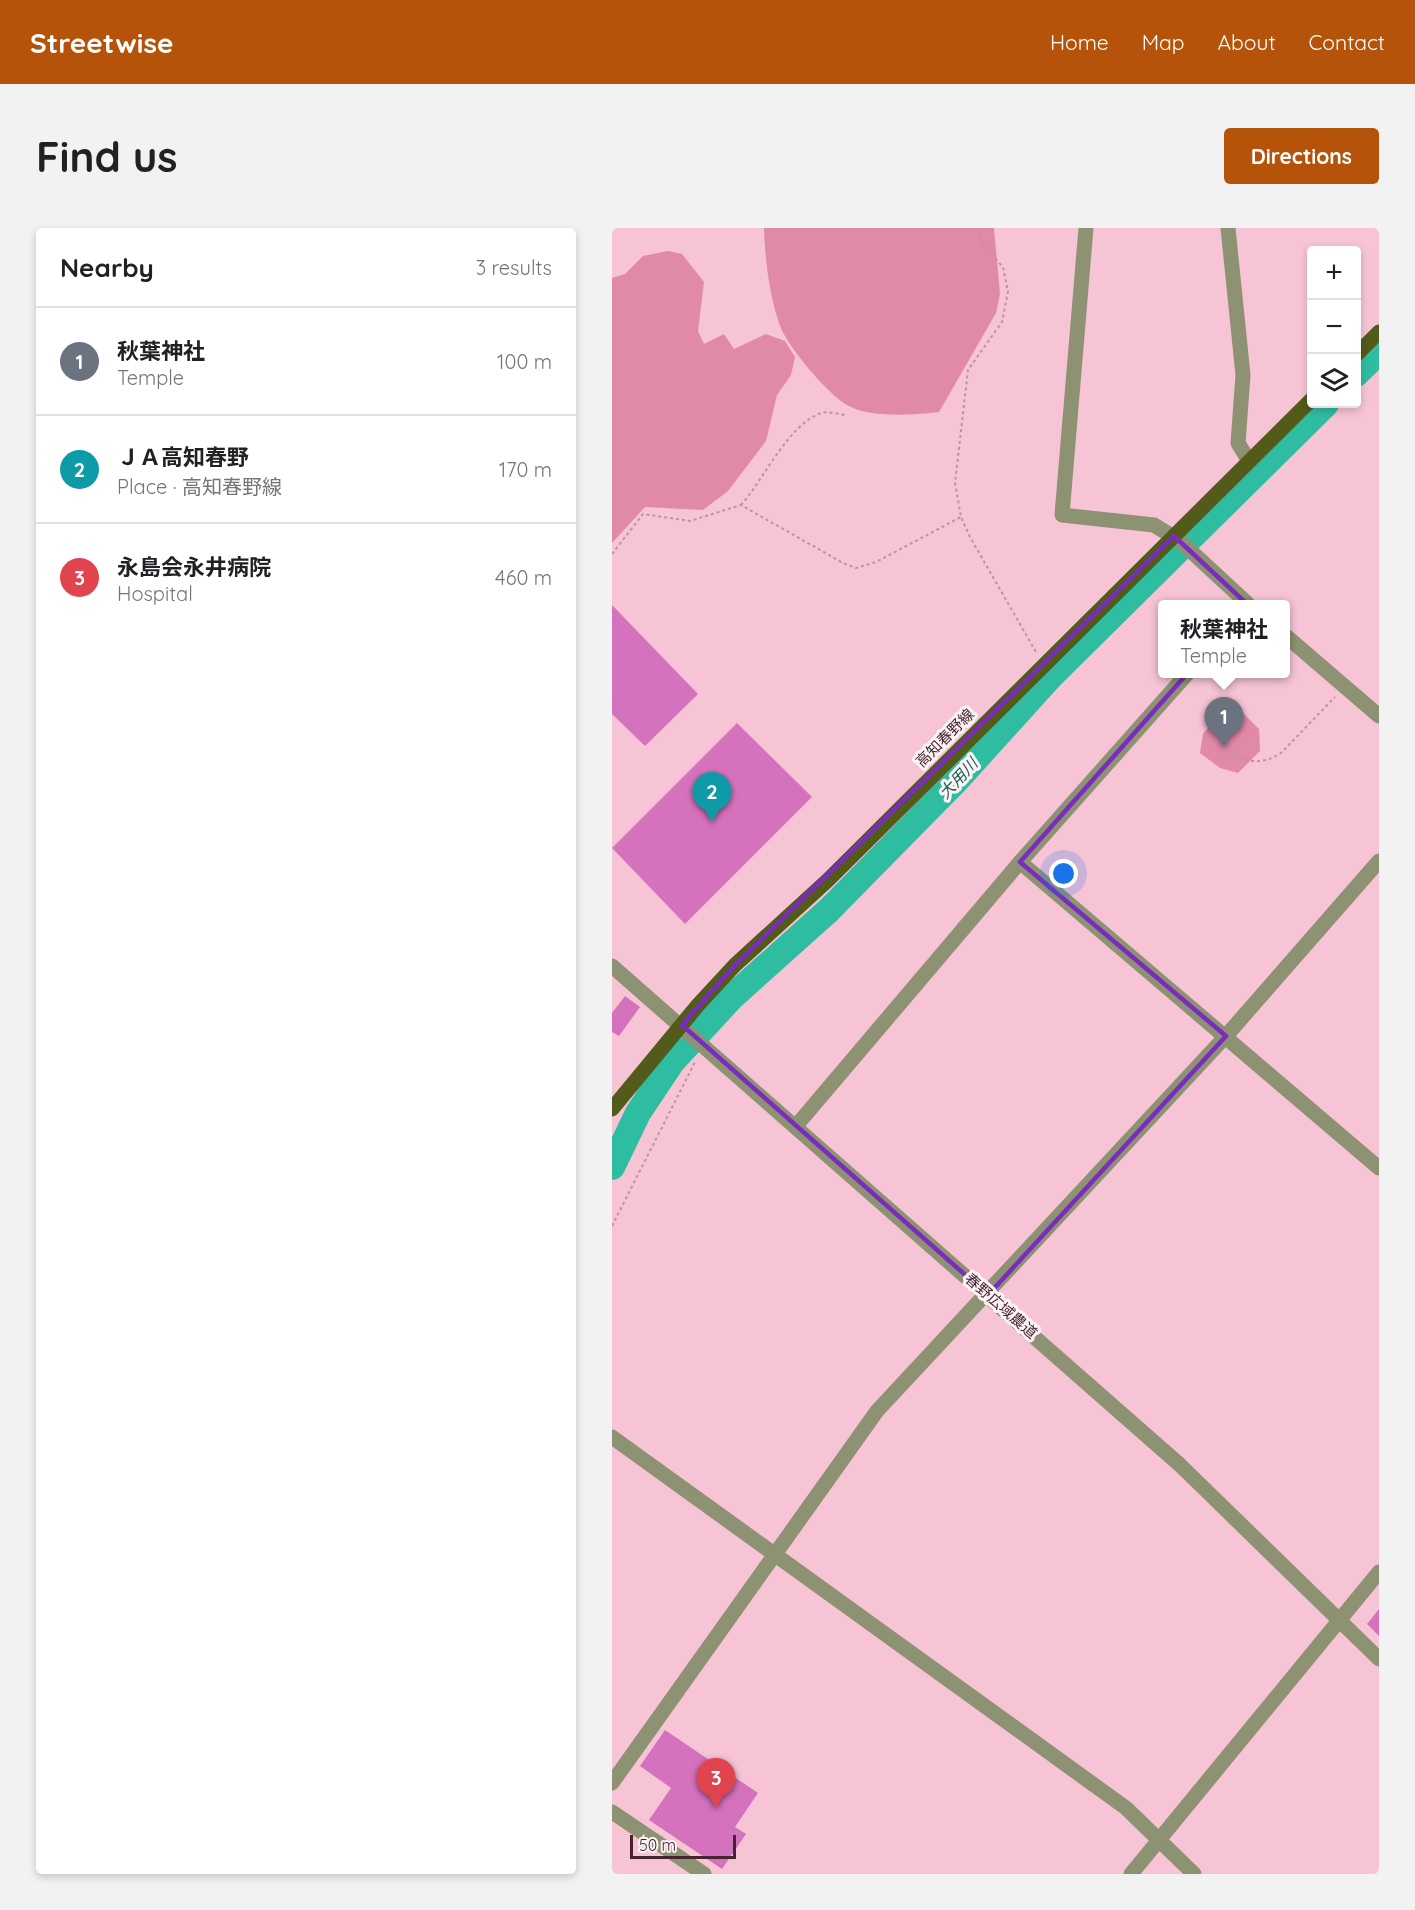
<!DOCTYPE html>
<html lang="en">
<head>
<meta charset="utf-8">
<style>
  :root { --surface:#fff; --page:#f2f2f2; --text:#202124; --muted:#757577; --line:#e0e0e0; --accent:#b45309 }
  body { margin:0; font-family:Quicksand,"Noto Sans JP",sans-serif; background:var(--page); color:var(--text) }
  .controls { position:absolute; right:18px; top:18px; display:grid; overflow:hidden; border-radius:6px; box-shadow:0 3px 9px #0003 }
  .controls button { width:54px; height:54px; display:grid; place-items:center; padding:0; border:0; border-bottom:2px solid var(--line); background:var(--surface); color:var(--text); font:30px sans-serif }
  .scale { position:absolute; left:18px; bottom:15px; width:106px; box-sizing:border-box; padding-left:6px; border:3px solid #442430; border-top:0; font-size:16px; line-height:21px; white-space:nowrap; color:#442430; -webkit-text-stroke:4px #fcf3f5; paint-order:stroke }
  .you { position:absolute; left:452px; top:646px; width:21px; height:21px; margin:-15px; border:4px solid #fff; border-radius:50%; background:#1a73e8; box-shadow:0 0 0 9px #1a73e833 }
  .badge { display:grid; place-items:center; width:39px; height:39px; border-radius:50%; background:var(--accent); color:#fff; font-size:20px; font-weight:700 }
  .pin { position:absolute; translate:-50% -50px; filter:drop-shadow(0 2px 3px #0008) }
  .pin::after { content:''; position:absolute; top:32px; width:21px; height:18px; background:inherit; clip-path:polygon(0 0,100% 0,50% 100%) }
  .popup { position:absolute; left:546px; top:372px; width:132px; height:78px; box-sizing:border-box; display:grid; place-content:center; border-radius:6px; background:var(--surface); filter:drop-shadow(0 2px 4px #0005); font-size:20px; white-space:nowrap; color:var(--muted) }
  .popup b { font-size:22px; color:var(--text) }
  .popup::after { content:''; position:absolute; left:50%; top:100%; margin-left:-12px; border:12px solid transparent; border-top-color:var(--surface) }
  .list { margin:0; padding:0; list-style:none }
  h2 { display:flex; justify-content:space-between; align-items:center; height:78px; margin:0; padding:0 24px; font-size:26px }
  h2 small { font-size:20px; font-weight:400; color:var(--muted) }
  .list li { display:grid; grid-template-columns:39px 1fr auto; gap:18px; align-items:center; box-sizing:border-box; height:108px; padding:0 24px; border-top:2px solid var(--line) }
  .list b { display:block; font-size:22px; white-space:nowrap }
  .list p { margin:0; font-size:20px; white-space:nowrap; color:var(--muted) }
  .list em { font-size:20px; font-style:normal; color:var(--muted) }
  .icon { flex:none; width:33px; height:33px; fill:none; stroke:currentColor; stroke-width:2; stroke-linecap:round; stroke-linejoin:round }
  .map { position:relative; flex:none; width:767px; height:1646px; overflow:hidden; border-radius:6px }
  header { display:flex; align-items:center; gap:36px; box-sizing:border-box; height:84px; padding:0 30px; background:var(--accent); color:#fff }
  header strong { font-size:28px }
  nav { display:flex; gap:33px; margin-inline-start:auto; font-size:21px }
  .intro { display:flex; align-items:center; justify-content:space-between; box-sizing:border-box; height:144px; padding:0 36px }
  h1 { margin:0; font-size:42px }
  .button { padding:15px 27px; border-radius:6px; background:var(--accent); color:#fff; font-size:21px; font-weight:700 }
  main { display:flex; gap:36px; padding:0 36px }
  aside { flex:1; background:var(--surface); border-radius:6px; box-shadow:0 3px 9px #0003 }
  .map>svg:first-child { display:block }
  .green { fill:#e089a9 }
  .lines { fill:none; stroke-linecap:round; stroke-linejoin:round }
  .river { stroke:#2fbda2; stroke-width:26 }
  .building { fill:#d572be }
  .path { stroke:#bf92a1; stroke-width:2; stroke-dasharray:3 3; stroke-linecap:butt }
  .minor { stroke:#8c9272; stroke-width:15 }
  .major { stroke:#525b1a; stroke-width:15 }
  .marked { fill:none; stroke:#7b2cbf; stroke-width:4.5; stroke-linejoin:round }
  .labels { text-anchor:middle; stroke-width:6; stroke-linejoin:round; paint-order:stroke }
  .street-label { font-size:15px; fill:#442430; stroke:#fcf3f5 }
  .water-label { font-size:16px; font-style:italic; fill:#196153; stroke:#fcf3f5 }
</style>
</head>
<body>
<header>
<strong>Streetwise</strong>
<nav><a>Home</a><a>Map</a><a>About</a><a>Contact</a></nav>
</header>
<div class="intro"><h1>Find us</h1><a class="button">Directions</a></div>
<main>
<aside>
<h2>Nearby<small>3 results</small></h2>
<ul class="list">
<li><span class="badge" style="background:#6b7280">1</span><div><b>秋葉神社</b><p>Temple</p></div><em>100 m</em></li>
<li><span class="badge" style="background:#0f9aa8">2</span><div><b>ＪＡ高知春野</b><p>Place · 高知春野線</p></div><em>170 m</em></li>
<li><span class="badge" style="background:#e0444e">3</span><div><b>永島会永井病院</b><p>Hospital</p></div><em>460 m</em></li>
</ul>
</aside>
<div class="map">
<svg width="767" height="1646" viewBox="0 0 767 1646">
  <rect width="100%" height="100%" fill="#f7c4d5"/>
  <g class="green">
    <path d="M152,0H382L388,66L384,85L327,184C304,187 258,190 237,178C217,168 173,116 167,95C157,65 153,31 152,0Z"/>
    <polygon points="56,23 70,26 92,54 86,103 92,116 112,106 122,121 154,106 173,113 183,129 179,147 165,167 154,213 116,263 91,282 33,279 0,315 0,50 13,46 31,28"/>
    <polygon points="630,484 647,501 648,523 626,545 608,540 588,525 591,506 608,485"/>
  </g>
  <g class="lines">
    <g class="river">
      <polyline points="744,146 767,124"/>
      <polyline points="0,939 26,885 60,834 120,769 217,682 343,554 438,449 714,176"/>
    </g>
  </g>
  <g class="building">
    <polygon points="0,377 86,466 33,518 0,486"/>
    <polygon points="125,495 200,569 73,696 0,620"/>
    <polygon points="13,768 28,779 7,808 0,804 0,785"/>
    <polygon points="767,1381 767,1408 755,1396"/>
    <polygon points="53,1502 146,1565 123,1599 134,1606 110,1641 37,1592 59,1560 28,1538"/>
  </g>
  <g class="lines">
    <g class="path">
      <polyline points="365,0 372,18 391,39 396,64 390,94 356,142 343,255 349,289 358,309 424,424"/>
      <path d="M129,277C152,251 176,197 209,185C216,183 226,186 233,187"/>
      <polyline points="0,326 31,286 78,293 129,277 231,335 244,340 264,334 349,289"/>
      <path d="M622,527C639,535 652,536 669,525L723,469"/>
      <polyline points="0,998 84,832"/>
    </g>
    <g class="minor">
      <polyline points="474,0 450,287 542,297 568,313 636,376"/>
      <polyline points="616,0 631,147 626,215 637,233"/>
      <polyline points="674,408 767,488"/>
      <polyline points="408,634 767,940"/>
      <polyline points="0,738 568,1237 767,1431"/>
      <polyline points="184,898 408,634 575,446"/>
      <polyline points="0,1209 514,1580 582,1646"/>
      <polyline points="0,1555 265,1183 614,808 767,633"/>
      <polyline points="0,1584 92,1646"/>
      <polyline points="519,1646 767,1344"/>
    </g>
    <g class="major">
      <polyline points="744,127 767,104"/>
      <polyline points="0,881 86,777 123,737 216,652 700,171"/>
    </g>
  </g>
  <path class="marked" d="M562,308L636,377L408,634L614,808L376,1067L70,797L123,737Z"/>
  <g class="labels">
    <g class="street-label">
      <text transform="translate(333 510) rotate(-45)" y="5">高知春野線</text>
      <text transform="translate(389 1078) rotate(41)" y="5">春野広域農道</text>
    </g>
    <g class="water-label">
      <text transform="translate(346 550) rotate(-47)" y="6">大用川</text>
    </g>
  </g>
</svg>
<div class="controls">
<button>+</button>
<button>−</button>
<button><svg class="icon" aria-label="layers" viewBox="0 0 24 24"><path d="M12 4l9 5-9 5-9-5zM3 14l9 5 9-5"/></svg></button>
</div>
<div class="scale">50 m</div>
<div class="you"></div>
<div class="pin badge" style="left:612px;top:519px;background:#6b7280">1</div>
<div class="popup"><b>秋葉神社</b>Temple</div>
<div class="pin badge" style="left:100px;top:594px;background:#0f9aa8">2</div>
<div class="pin badge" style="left:104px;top:1580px;background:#e0444e">3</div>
</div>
</main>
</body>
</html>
